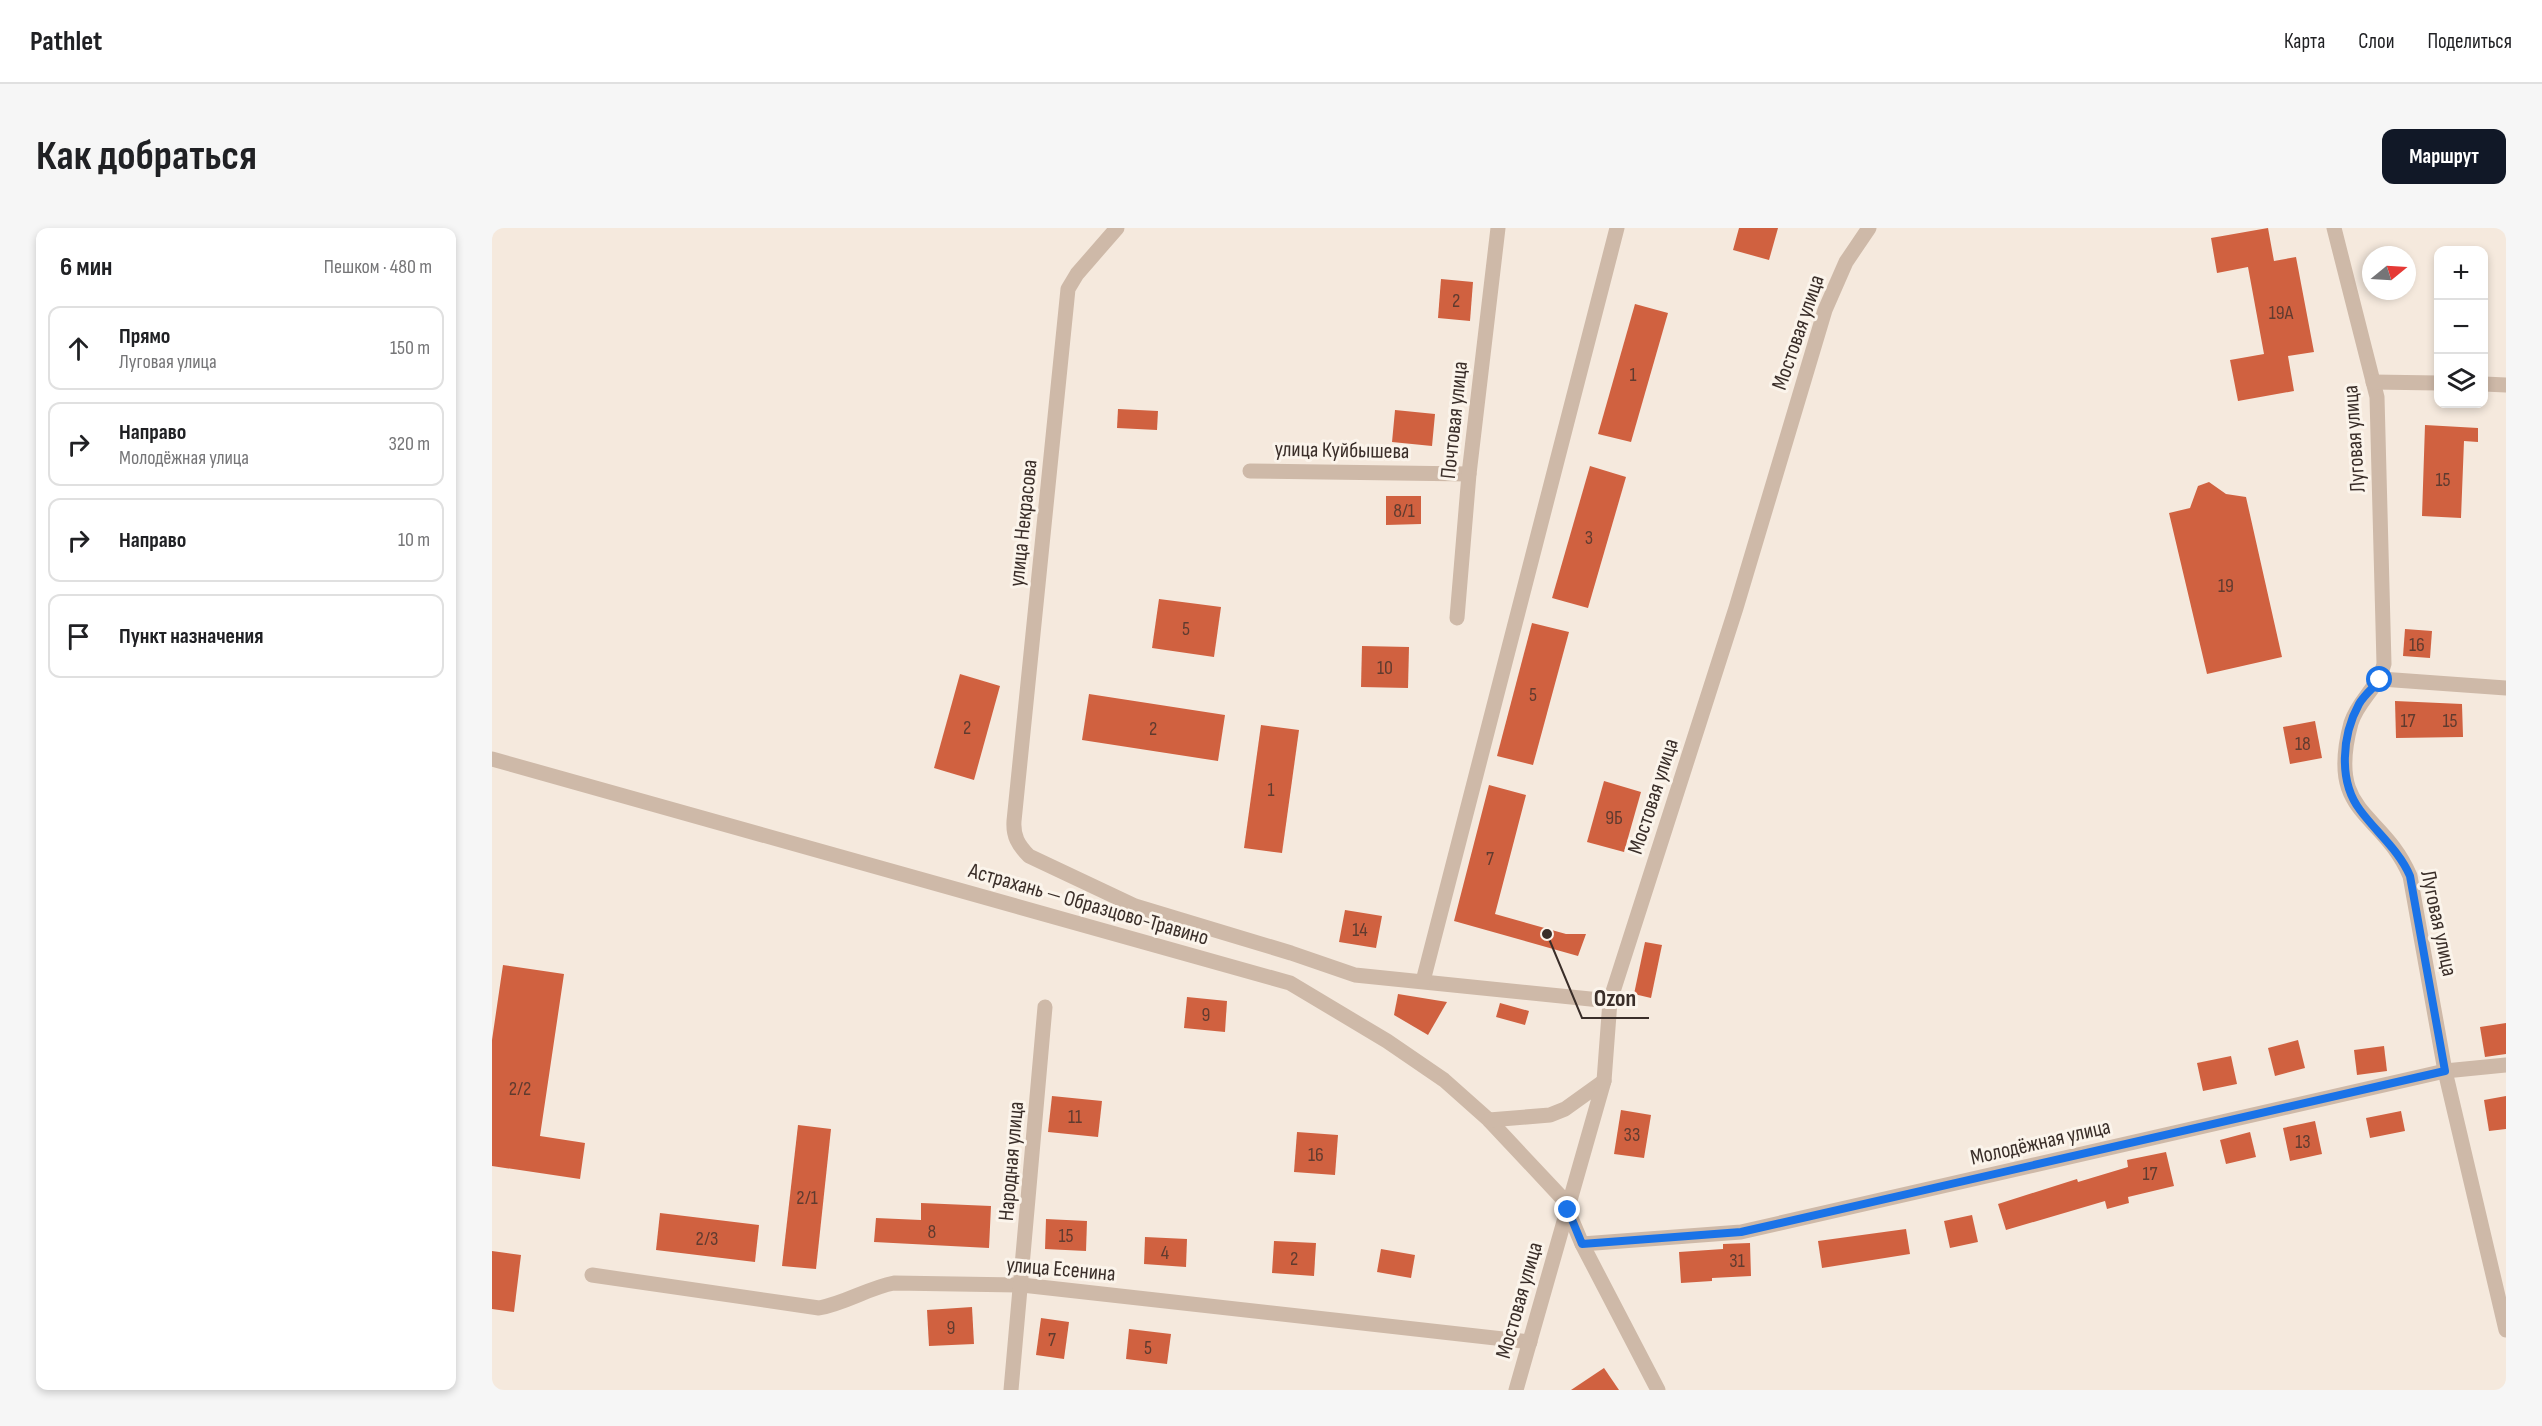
<!DOCTYPE html>
<html lang="ru">
<head>
<meta charset="utf-8">
<style>
  :root { --surface:#fff; --page:#f6f6f6; --text:#202124; --muted:#757577; --line:#e0e0e0; --accent:#111827 }
  body { margin:0; font-family:"Sofia Sans Condensed",sans-serif; background:var(--page); color:var(--text) }
  .controls { position:absolute; right:18px; top:18px; display:grid; overflow:hidden; border-radius:12px; box-shadow:0 3px 9px #0003 }
  .controls button { width:54px; height:54px; display:grid; place-items:center; padding:0; border:0; border-bottom:2px solid var(--line); background:var(--surface); color:var(--text); font:30px sans-serif }
  .compass { position:absolute; left:1870px; top:18px; width:54px; height:54px; border-radius:50%; background:var(--surface); box-shadow:0 3px 9px #0003; rotate:72deg }
  .stop { position:absolute; width:18px; height:18px; margin:-14px; border:4px solid #1a73e8; border-radius:50%; background:#fff }
  .stop.end { background:#1a73e8; border-color:#fff; box-shadow:0 2px 6px #0008 }
  .list { margin:0; padding:0; list-style:none }
  h2 { display:flex; justify-content:space-between; align-items:center; height:78px; margin:0; padding:0 24px; font-size:26px }
  h2 small { font-size:20px; font-weight:400; color:var(--muted) }
  .list li { display:grid; grid-template-columns:39px 1fr auto; gap:18px; align-items:center; box-sizing:border-box; height:84px; margin:0 12px 12px; padding:0 12px; border:2px solid var(--line); border-radius:12px }
  .list b { display:block; font-size:22px; white-space:nowrap }
  .list p { margin:0; font-size:20px; white-space:nowrap; color:var(--muted) }
  .list em { font-size:20px; font-style:normal; color:var(--muted) }
  .icon { flex:none; width:33px; height:33px; fill:none; stroke:currentColor; stroke-width:2; stroke-linecap:round; stroke-linejoin:round }
  .map { position:relative; flex:none; width:2014px; height:1162px; overflow:hidden; border-radius:12px }
  header { display:flex; align-items:center; gap:36px; box-sizing:border-box; height:84px; padding:0 30px; background:var(--surface); border-bottom:2px solid var(--line) }
  header strong { font-size:28px }
  nav { display:flex; gap:33px; margin-inline-start:auto; font-size:21px }
  .intro { display:flex; align-items:center; justify-content:space-between; box-sizing:border-box; height:144px; padding:0 36px }
  h1 { margin:0; font-size:42px }
  .button { padding:15px 27px; border-radius:12px; background:var(--accent); color:#fff; font-size:21px; font-weight:700 }
  main { display:flex; gap:36px; padding:0 36px }
  aside { flex:1; background:var(--surface); border-radius:12px; box-shadow:0 3px 9px #0003 }
  .map>svg:first-child { display:block }
  .building { fill:#d06140 }
  .lines { fill:none; stroke-linecap:round; stroke-linejoin:round }
  .minor { stroke:#ceb9a8; stroke-width:15 }
  .route { stroke:#1a73e8; stroke-width:8 }
  .labels { text-anchor:middle; stroke-width:6; stroke-linejoin:round; paint-order:stroke }
  .number-label { font-size:20px; fill:#603b2f }
  .street-label { font-size:22px; fill:#3a2e29; stroke:#fbf4eb }
  .leader { fill:none; stroke:#3a2e29; stroke-width:2 }
  .callout-dot { fill:#3a2e29; stroke:#fbf4eb; stroke-width:2 }
  .callout-label { font-size:24px; text-anchor:middle; font-weight:bold; fill:#3a2e29; stroke:#fbf4eb; stroke-width:6; stroke-linejoin:round; paint-order:stroke }
</style>
</head>
<body>
<header>
<strong>Pathlet</strong>
<nav><a>Карта</a><a>Слои</a><a>Поделиться</a></nav>
</header>
<div class="intro"><h1>Как добраться</h1><a class="button">Маршрут</a></div>
<main>
<aside>
<h2>6 мин<small>Пешком · 480 m</small></h2>
<ul class="list">
<li><svg class="icon" aria-label="ahead" viewBox="0 0 24 24"><path d="M12 20V5M6 11l6-6 6 6"/></svg><div><b>Прямо</b><p>Луговая улица</p></div><em>150 m</em></li>
<li><svg class="icon" aria-label="right" viewBox="0 0 24 24"><path d="M7 20v-9h11M14 6l5 5-5 5"/></svg><div><b>Направо</b><p>Молодёжная улица</p></div><em>320 m</em></li>
<li><svg class="icon" aria-label="right" viewBox="0 0 24 24"><path d="M7 20v-9h11M14 6l5 5-5 5"/></svg><div><b>Направо</b></div><em>10 m</em></li>
<li><svg class="icon" aria-label="arrive" viewBox="0 0 24 24"><path d="M6 21V4h12l-3 4 3 4H6"/></svg><div><b>Пункт назначения</b></div></li>
</ul>
</aside>
<div class="map">
<svg width="2014" height="1162" viewBox="0 0 2014 1162">
  <rect width="100%" height="100%" fill="#f5e9dd"/>
  <g class="building">
    <polygon points="1247,0 1286,0 1277,32 1241,22"/>
    <polygon points="1776,0 1782,33 1804,29 1822,124 1796,128 1802,163 1746,173 1738,132 1772,126 1756,39 1725,45 1719,10"/>
    <polygon points="949,51 981,54 978,93 946,90"/>
    <polygon points="1143,76 1176,85 1139,214 1106,206"/>
    <polygon points="626,181 666,183 665,202 625,200"/>
    <polygon points="903,182 943,186 940,218 900,214"/>
    <polygon points="1933,197 1986,200 1986,214 1972,213 1969,290 1930,288"/>
    <polygon points="1098,238 1134,249 1096,380 1060,370"/>
    <polygon points="1717,254 1734,266 1754,269 1790,429 1715,446 1677,285 1698,280 1706,258"/>
    <polygon points="894,268 929,268 929,296 894,297"/>
    <polygon points="667,371 729,379 722,429 660,420"/>
    <polygon points="1040,395 1077,404 1041,537 1005,528"/>
    <polygon points="1913,401 1940,403 1938,430 1911,428"/>
    <polygon points="870,418 917,419 916,460 869,459"/>
    <polygon points="468,446 508,458 482,552 442,540"/>
    <polygon points="597,466 733,487 726,533 590,512"/>
    <polygon points="1903,473 1970,476 1971,509 1904,510"/>
    <polygon points="1823,493 1830,530 1798,536 1791,499"/>
    <polygon points="769,497 807,502 790,625 752,620"/>
    <polygon points="1112,553 1149,564 1132,624 1095,614"/>
    <polygon points="997,557 1034,567 1003,686 1074,706 1094,706 1086,728 962,693"/>
    <polygon points="853,682 890,688 884,720 847,714"/>
    <polygon points="1153,714 1170,717 1159,770 1142,766"/>
    <polygon points="11,737 72,746 48,908 93,915 88,951 0,938 0,812"/>
    <polygon points="906,766 955,774 936,807 902,787"/>
    <polygon points="695,769 735,773 733,804 692,800"/>
    <polygon points="1008,775 1037,783 1033,797 1004,789"/>
    <polygon points="2014,795 2014,826 1993,829 1988,799"/>
    <polygon points="1806,812 1813,840 1783,848 1776,820"/>
    <polygon points="1892,818 1895,843 1865,847 1862,822"/>
    <polygon points="1739,828 1745,856 1711,863 1705,835"/>
    <polygon points="560,868 610,873 606,909 556,904"/>
    <polygon points="2014,868 2014,901 1997,903 1992,872"/>
    <polygon points="1129,882 1159,887 1152,930 1122,926"/>
    <polygon points="1909,883 1913,903 1878,910 1874,890"/>
    <polygon points="1823,893 1830,926 1798,933 1791,900"/>
    <polygon points="306,897 339,901 324,1041 290,1038"/>
    <polygon points="805,904 846,907 843,947 802,944"/>
    <polygon points="1758,904 1764,929 1734,936 1728,912"/>
    <polygon points="1674,924 1682,958 1636,969 1637,975 1615,981 1613,973 1514,1002 1506,976 1585,951 1586,954 1636,939 1635,932"/>
    <polygon points="429,975 499,978 497,1020 382,1014 384,990 429,992"/>
    <polygon points="168,985 267,997 263,1034 164,1022"/>
    <polygon points="1480,987 1486,1014 1458,1020 1452,993"/>
    <polygon points="554,991 595,993 594,1023 553,1021"/>
    <polygon points="1414,1001 1418,1026 1330,1040 1326,1013"/>
    <polygon points="653,1009 695,1011 694,1039 652,1036"/>
    <polygon points="782,1013 824,1015 822,1048 780,1045"/>
    <polygon points="1258,1015 1259,1048 1220,1050 1220,1053 1189,1055 1187,1024 1231,1021 1231,1016"/>
    <polygon points="889,1021 923,1027 919,1050 885,1044"/>
    <polygon points="0,1023 29,1027 22,1084 0,1081"/>
    <polygon points="480,1079 482,1116 437,1118 435,1082"/>
    <polygon points="549,1090 577,1094 572,1131 544,1127"/>
    <polygon points="637,1101 679,1106 675,1136 634,1131"/>
    <polygon points="1112,1140 1127,1162 1079,1162"/>
  </g>
  <g class="lines">
    <g class="minor">
      <path d="M625,0L585,46L576,61L522,593C521,608 526,617 537,628L643,678L799,725L863,747L1118,773"/>
      <path d="M1842,0L1885,169L1892,436C1887,459 1866,472 1859,495C1834,588 1890,582 1918,648L1953,843L2014,1102"/>
      <polyline points="1881,154 1946,155"/>
      <polyline points="1992,156 2014,157"/>
      <polyline points="758,243 977,246"/>
      <polyline points="965,390 977,246 1006,0"/>
      <polyline points="1889,451 2014,460"/>
      <polyline points="0,531 798,755 895,813 952,852 997,892 1071,971 1090,1016 1166,1162"/>
      <polyline points="931,753 1125,0"/>
      <polyline points="997,892 1058,887 1073,881 1112,853"/>
      <polyline points="1090,1016 1249,1004 1953,843 2014,837"/>
      <path d="M100,1047L327,1080C354,1075 376,1060 402,1055L530,1057L1038,1114"/>
      <polyline points="519,1162 553,779"/>
      <polyline points="1024,1162 1112,853 1118,773 1244,380 1333,82 1354,34 1377,0"/>
    </g>
  </g>
  <g class="lines">
    <path class="route" d="M1076,982L1090,1016L1249,1004L1953,843L1918,648C1907,622 1884,604 1868,582C1846,553 1850,507 1867,476C1872,467 1882,459 1888,452"/>
  </g>
  <g class="labels">
    <g class="number-label">
      <text x="964" y="79">2</text>
      <text x="1789" y="91">19А</text>
      <text x="1141" y="153">1</text>
      <text x="1951" y="258">15</text>
      <text x="912" y="289">8/1</text>
      <text x="1097" y="316">3</text>
      <text x="1734" y="364">19</text>
      <text x="694" y="407">5</text>
      <text x="1925" y="423">16</text>
      <text x="893" y="446">10</text>
      <text x="1041" y="473">5</text>
      <text x="1916" y="499">17</text>
      <text x="1958" y="499">15</text>
      <text x="475" y="506">2</text>
      <text x="661" y="507">2</text>
      <text x="1811" y="522">18</text>
      <text x="779" y="568">1</text>
      <text x="1122" y="596">9Б</text>
      <text x="998" y="637">7</text>
      <text x="868" y="708">14</text>
      <text x="714" y="793">9</text>
      <text x="28" y="867">2/2</text>
      <text x="583" y="895">11</text>
      <text x="1140" y="913">33</text>
      <text x="1811" y="920">13</text>
      <text x="824" y="933">16</text>
      <text x="1658" y="952">17</text>
      <text x="315" y="976">2/1</text>
      <text x="440" y="1010">8</text>
      <text x="574" y="1014">15</text>
      <text x="215" y="1017">2/3</text>
      <text x="673" y="1031">4</text>
      <text x="802" y="1037">2</text>
      <text x="1245" y="1039">31</text>
      <text x="459" y="1106">9</text>
      <text x="560" y="1118">7</text>
      <text x="656" y="1126">5</text>
    </g>
    <g class="street-label">
      <text transform="translate(1305 104) rotate(-71)" y="8">Мостовая улица</text>
      <text transform="translate(961 192) rotate(-84)" y="8">Почтовая улица</text>
      <text transform="translate(1861 211) rotate(-94)" y="8">Луговая улица</text>
      <text transform="translate(850 221) rotate(1)" y="8">улица Куйбышева</text>
      <text transform="translate(530 295) rotate(-84)" y="8">улица Некрасова</text>
      <text transform="translate(1160 568) rotate(-72)" y="8">Мостовая улица</text>
      <text transform="translate(597 675) rotate(16)" y="8">Астрахань — Образцово-Травино</text>
      <text transform="translate(1948 695) rotate(78)" y="8">Луговая улица</text>
      <text transform="translate(1548 913) rotate(-13)" y="8">Молодёжная улица</text>
      <text transform="translate(518 933) rotate(-85)" y="8">Народная улица</text>
      <text transform="translate(569 1040) rotate(5)" y="8">улица Есенина</text>
      <text transform="translate(1026 1072) rotate(-74)" y="8">Мостовая улица</text>
    </g>
  </g>
  <path class="leader" d="M1055 706L1090 790H1157"/>
  <circle class="callout-dot" cx="1055" cy="706" r="6"/>
  <g class="callout-label">
    <text x="1123" y="778">Ozon</text>
  </g>
</svg>
<div class="controls">
<button>+</button>
<button>−</button>
<button><svg class="icon" aria-label="layers" viewBox="0 0 24 24"><path d="M12 4l9 5-9 5-9-5zM3 14l9 5 9-5"/></svg></button>
</div>
<svg class="compass" viewBox="-18 -18 36 36"><path d="M0-13l5 13h-10z" fill="#e53935"/><path d="M0 13l5-13h-10z" fill="#757577"/></svg>
<div class="stop" style="left:1888px;top:452px"></div>
<div class="stop end" style="left:1076px;top:982px"></div>
</div>
</main>
</body>
</html>
